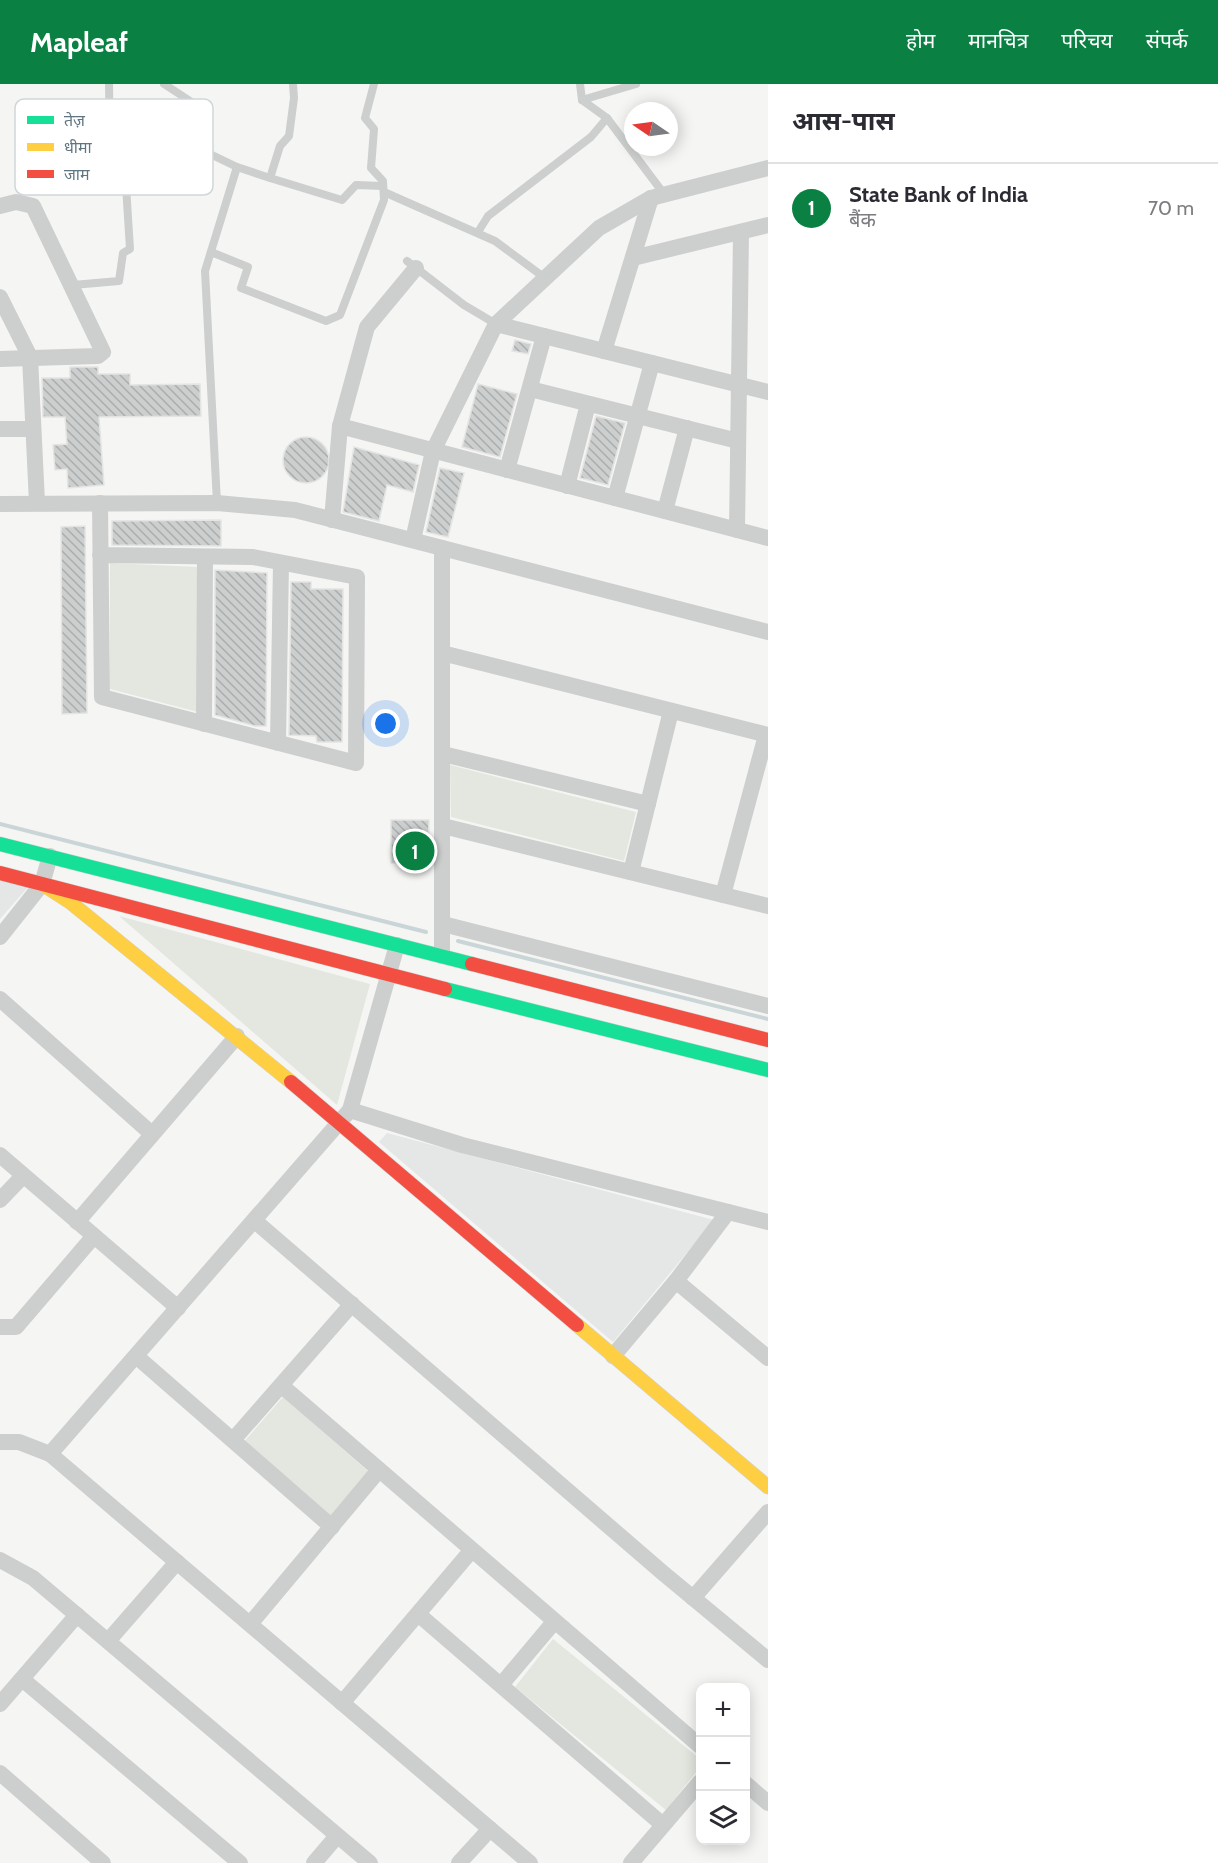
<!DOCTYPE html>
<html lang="hi">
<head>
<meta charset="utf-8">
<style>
  :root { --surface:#fff; --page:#f2f2f3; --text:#2b2b33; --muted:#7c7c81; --line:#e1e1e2; --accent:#0b8043 }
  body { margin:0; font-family:Cabin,"Noto Sans Devanagari",sans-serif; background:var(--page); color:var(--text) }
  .controls { position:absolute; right:18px; bottom:18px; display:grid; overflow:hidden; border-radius:12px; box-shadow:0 3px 15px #0003 }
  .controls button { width:54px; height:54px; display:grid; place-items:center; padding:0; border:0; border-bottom:2px solid var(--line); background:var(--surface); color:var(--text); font:30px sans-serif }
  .compass { position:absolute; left:624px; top:18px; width:54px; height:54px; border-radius:50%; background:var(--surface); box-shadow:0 3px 15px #0003; rotate:283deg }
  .you { position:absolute; left:386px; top:640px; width:21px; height:21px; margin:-15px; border:4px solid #fff; border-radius:50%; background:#1a73e8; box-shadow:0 0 0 9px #1a73e833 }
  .badge { display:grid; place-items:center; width:39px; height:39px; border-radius:50%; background:var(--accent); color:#fff; font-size:20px; font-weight:700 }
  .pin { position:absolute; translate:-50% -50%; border:3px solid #fff; box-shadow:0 2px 6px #0006 }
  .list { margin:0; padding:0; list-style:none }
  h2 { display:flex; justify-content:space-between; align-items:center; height:78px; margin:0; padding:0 24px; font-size:26px }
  h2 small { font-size:20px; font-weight:400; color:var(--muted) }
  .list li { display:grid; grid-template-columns:39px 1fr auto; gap:18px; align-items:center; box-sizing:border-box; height:90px; padding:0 24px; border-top:2px solid var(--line) }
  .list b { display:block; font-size:22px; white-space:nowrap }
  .list p { margin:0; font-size:20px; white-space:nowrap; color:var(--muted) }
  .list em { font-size:20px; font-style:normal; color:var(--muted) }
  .icon { flex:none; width:33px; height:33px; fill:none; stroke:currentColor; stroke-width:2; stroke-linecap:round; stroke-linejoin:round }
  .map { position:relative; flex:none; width:768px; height:1779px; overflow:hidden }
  header { display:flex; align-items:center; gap:36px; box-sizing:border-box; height:84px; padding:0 30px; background:var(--accent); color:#fff }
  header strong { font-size:28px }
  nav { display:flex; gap:33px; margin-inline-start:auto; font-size:21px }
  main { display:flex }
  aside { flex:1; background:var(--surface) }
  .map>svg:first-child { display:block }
  .built { fill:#e4e7e6 }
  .green { fill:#e4e7e0 }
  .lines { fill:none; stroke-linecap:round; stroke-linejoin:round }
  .stream { stroke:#cad5d7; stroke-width:4 }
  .building { fill:url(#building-back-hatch); stroke:#e4e4e3; stroke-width:1.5 }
  .fast-casing { stroke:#d1d2d2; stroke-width:15 }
  .slow-casing { stroke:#d1d2d2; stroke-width:15 }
  .jam-casing { stroke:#d1d2d2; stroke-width:15 }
  .lane { stroke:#cdcece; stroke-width:8 }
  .street { stroke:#cdcece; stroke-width:16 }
  .fast { stroke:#16e098; stroke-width:14 }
  .slow { stroke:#ffcf43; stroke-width:14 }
  .jam { stroke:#f24e42; stroke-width:14 }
  .key { fill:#fff; stroke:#cfd6d9; stroke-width:1.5 }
  .key-label { font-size:16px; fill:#5f7680 }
</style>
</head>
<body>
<header>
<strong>Mapleaf</strong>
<nav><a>होम</a><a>मानचित्र</a><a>परिचय</a><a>संपर्क</a></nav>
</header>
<main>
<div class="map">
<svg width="768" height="1779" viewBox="0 0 768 1779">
  <defs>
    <pattern id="building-back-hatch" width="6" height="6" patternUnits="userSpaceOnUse" patternTransform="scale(1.5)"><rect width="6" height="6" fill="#cdcfcf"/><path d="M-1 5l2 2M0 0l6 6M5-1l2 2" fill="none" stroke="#aaadad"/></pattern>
  </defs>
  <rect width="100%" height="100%" fill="#f5f5f3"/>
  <g class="built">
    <polygon points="0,796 28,803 0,835"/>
    <polygon points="387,1049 714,1136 613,1258 379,1058"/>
  </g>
  <g class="green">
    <polygon points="110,479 198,483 198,628 110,605"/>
    <polygon points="450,681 636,728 624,777 451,733"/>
    <polygon points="119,832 370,900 337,1021"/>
    <polygon points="283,1313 370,1389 330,1435 243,1359"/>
    <polygon points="553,1555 700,1675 700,1683 666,1726 515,1603"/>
  </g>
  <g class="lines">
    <g class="stream">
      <polyline points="0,740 426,848"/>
      <polyline points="458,857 768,935"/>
    </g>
  </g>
  <g class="building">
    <polygon points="515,256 531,260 528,270 512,267"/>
    <polygon points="70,283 98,283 98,290 130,290 130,301 200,300 201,332 99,333 104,401 68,404 67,385 55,386 53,361 67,360 65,333 43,333 42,294 70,294"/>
    <polygon points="478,300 517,310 500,373 462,363"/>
    <polygon points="596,332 625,339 608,401 580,394"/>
    <circle cx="306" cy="376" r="23"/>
    <polygon points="354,363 419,381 413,408 387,401 379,437 343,428"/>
    <polygon points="440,384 464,389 448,453 426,448"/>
    <polygon points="221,436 221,462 112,461 112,437"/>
    <polygon points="85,442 87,629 62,630 61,443"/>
    <polygon points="215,486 267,489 266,642 255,642 215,631"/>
    <polygon points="291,498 311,498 311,505 343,505 342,658 317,658 316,652 289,651"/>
    <polygon points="391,736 429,736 428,780 391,779"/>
  </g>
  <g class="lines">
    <g class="fast-casing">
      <g id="fast">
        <polyline points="0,760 472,880"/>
        <polyline points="445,905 768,986"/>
      </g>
    </g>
    <g class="slow-casing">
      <g id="slow">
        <polyline points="42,800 70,818 291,998"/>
        <polyline points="577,1241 768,1403"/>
      </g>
    </g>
    <g class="jam-casing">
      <g id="jam">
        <polyline points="0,789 445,905"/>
        <polyline points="472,880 768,956"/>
        <polyline points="291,998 577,1241"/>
      </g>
    </g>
    <g class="lane">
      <polyline points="164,0 190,17 210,70 237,83"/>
      <polyline points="580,0 582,16"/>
      <polyline points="636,0 582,16 607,34 664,110"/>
      <polyline points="270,94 342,116 356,101 383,102"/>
      <polyline points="384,108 495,157 545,194"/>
      <polyline points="478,148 488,132 591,53 607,34"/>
      <polyline points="211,168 248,183 241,204 326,237 340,231 384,116 383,97 371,84 374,45 365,34 374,0"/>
      <polyline points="407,177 464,221 496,240"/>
      <polyline points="73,201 119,197 123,169 130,165 125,86 110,62 109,0"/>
      <polyline points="217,419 205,187 237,83 270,94 280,62 289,52 294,14 293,0"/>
    </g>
    <g class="street">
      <polyline points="0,122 16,118 33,122 103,268 98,272 0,275"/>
      <polyline points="633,174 768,141"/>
      <polyline points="0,213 30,273 37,419"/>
      <polyline points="496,240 768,308"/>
      <polyline points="604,267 651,114"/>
      <polyline points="530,305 738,357"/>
      <polyline points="340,342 768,454"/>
      <polyline points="0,345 33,345"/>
      <polyline points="507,386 544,252"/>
      <polyline points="567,402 588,320"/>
      <polyline points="615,414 652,279"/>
      <polyline points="100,419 102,613 356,679 357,493 253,473 100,471"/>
      <polyline points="0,420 217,419 295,426 768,548"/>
      <polyline points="665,427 687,344"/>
      <polyline points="332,436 340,342 367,243 416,184"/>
      <polyline points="737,446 741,148"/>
      <polyline points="413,456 433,367 496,240 599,144 651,114 768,84"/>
      <polyline points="442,464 442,872"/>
      <polyline points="442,569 768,651"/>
      <polyline points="204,640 205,473"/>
      <polyline points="278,659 281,479"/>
      <polyline points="443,670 648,720"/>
      <polyline points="443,742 768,822"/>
      <polyline points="631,788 671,627"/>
      <polyline points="723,811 766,651"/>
      <polyline points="443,840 768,922"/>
      <polyline points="0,853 42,800 50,772"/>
      <polyline points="0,915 152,1050"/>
      <polyline points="350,1026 462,1061 768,1138"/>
      <polyline points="0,1071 178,1224"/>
      <polyline points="0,1116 23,1092"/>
      <polyline points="255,1137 663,1489 768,1576"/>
      <polyline points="77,1138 237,952"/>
      <polyline points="676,1197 768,1274"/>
      <polyline points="0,1243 16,1243 94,1152"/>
      <polyline points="136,1272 332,1443"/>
      <polyline points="613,1272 676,1197 728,1128"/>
      <polyline points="282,1302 700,1662"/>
      <polyline points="233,1356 352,1220"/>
      <polyline points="0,1358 19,1358 50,1370 530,1779"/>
      <polyline points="50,1370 350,1026 397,861"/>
      <polyline points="0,1476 33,1494 370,1779"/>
      <polyline points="693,1514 768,1428"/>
      <polyline points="418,1530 663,1741"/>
      <polyline points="250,1540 379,1386"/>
      <polyline points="108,1557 177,1478"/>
      <polyline points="22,1595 240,1779"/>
      <polyline points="501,1601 554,1538"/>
      <polyline points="342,1619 471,1467"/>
      <polyline points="0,1620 77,1531"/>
      <polyline points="0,1689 103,1779"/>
      <polyline points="746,1700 768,1719"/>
      <polyline points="314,1779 337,1752"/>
      <polyline points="459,1779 490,1745"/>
      <polyline points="631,1779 700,1698"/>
    </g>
    <use href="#fast" class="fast"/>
    <use href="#slow" class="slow"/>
    <use href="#jam" class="jam"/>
  </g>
  <rect x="15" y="15" width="198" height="96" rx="9" class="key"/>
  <rect x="27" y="32" width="27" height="8" fill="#16e098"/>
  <rect x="27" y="59" width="27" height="8" fill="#ffcf43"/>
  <rect x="27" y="86" width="27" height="8" fill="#f24e42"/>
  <g class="key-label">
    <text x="64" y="42">तेज़</text>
    <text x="64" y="69">धीमा</text>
    <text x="64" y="96">जाम</text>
  </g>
</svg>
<div class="controls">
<button>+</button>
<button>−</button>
<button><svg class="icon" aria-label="layers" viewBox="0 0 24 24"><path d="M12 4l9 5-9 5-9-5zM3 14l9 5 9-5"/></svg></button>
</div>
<svg class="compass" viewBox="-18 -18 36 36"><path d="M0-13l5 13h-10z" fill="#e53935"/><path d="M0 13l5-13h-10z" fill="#7c7c81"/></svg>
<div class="you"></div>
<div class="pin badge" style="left:415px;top:767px">1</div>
</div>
<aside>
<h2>आस-पास<small></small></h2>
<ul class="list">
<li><span class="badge">1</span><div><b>State Bank of India</b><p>बैंक</p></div><em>70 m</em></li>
</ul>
</aside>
</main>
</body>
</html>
